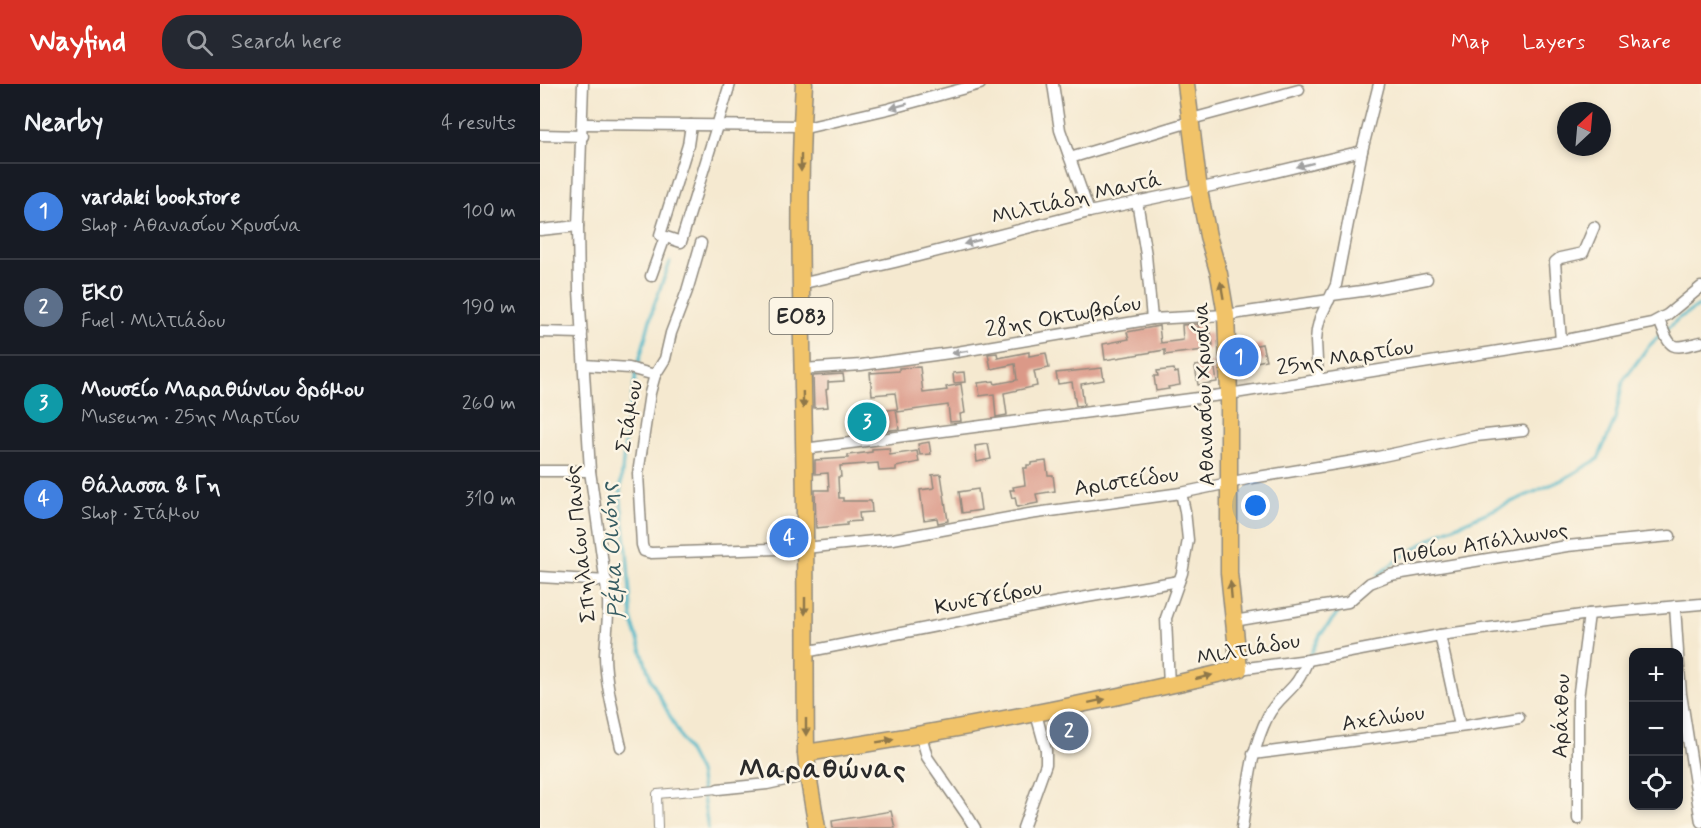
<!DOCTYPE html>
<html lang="en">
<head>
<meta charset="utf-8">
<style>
  :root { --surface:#171b24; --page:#242831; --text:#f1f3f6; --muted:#9ea1a6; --line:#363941; --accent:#d93025 }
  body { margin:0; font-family:Mynerve,sans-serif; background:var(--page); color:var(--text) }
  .controls { position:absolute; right:18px; bottom:18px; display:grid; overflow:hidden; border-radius:12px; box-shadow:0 3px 9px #0003 }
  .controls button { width:54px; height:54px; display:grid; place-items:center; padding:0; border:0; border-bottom:2px solid var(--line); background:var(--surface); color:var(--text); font:30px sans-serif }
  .compass { position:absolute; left:1017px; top:18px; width:54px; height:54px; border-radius:50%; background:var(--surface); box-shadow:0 3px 9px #0003; rotate:26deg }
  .you { position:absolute; left:716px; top:422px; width:21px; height:21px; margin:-15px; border:4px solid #fff; border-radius:50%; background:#1a73e8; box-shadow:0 0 0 9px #1a73e833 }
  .badge { display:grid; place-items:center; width:39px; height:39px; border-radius:50%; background:var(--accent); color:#fff; font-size:20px; font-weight:700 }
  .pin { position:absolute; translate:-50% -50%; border:3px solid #fff; box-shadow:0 2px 6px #0006 }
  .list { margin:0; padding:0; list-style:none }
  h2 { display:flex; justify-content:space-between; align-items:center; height:78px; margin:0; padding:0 24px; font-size:26px }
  h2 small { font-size:20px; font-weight:400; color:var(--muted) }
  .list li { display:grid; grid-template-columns:39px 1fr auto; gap:18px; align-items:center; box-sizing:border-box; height:96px; padding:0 24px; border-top:2px solid var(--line) }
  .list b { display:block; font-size:22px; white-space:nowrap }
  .list p { margin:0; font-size:20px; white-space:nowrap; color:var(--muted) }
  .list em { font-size:20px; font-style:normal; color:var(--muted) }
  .icon { flex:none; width:33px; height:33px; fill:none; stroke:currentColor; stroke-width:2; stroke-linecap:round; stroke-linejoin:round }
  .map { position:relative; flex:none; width:1161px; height:744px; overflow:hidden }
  header { display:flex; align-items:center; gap:36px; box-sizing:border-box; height:84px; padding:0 30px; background:var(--accent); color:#fff }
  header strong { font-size:28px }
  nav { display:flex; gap:33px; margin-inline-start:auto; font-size:21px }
  .search { width:420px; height:54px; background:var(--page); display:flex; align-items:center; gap:15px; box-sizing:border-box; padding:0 21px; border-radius:24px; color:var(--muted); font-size:22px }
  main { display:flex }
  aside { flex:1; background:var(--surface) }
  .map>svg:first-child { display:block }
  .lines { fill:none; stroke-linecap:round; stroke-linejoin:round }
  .stream { stroke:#4bb6c8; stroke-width:3 }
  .building { fill:#db9988 }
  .pedestrian-casing { stroke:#908a7e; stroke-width:10 }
  .minor-casing { stroke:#908a7e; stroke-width:13 }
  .primary-casing { stroke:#908a7e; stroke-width:19 }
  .pedestrian { stroke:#fff; stroke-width:8 }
  .minor { stroke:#fff; stroke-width:10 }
  .primary { stroke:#f1c369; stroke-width:16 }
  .oneway { fill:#a0a0a0 }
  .oneway2 { fill:#8e774a }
  .labels { text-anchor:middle; stroke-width:5; stroke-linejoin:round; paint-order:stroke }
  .shield { fill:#fcf5e5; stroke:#6a6863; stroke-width:1.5 }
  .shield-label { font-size:21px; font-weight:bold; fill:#2b2b2b }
  .street-label { font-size:22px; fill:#2b2b2b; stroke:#fcf5e5 }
  .water-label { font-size:24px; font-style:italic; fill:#365c62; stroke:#fcf5e5 }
  .district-label { font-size:28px; font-weight:bold; letter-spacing:1.5px; fill:#2b2b2b; stroke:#fcf5e5 }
</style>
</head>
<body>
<header>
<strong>Wayfind</strong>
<div class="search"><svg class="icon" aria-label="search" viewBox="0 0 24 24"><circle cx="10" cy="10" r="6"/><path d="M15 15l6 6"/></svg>Search here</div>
<nav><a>Map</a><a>Layers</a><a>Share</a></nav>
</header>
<main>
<aside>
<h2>Nearby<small>4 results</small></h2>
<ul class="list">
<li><span class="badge" style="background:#3f7fe0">1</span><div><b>vardaki bookstore</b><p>Shop · Αθανασίου Χρυσίνα</p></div><em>100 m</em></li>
<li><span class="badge" style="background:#5c6f8a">2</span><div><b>EKO</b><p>Fuel · Μιλτιάδου</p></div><em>190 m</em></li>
<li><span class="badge" style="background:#0f9aa8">3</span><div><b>Μουσείο Μαραθώνιου δρόμου</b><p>Museum · 25ης Μαρτίου</p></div><em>260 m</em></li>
<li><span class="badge" style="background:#3f7fe0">4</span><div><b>Θάλασσα &amp; Γη</b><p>Shop · Στάμου</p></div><em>310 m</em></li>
</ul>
</aside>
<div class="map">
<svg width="1161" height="744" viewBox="0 0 1161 744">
  <rect width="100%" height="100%" fill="#fcf5e5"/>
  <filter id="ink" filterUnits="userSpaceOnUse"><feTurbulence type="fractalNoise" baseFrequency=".0167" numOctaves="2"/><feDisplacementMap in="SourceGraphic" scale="12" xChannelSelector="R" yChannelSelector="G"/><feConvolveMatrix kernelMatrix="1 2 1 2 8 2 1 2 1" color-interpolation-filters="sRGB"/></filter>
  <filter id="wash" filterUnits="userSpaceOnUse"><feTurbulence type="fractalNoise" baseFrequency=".008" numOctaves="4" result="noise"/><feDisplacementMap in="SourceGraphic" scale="24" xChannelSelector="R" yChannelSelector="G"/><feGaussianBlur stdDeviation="1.35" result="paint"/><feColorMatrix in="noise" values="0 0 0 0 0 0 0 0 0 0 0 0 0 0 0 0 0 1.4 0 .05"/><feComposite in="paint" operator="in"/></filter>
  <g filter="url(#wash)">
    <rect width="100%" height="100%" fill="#f5e9d0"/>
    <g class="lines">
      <g class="stream">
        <polyline points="130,178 114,221 97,285 86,344 80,410 87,467 92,537 111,596 159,688 168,744"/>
        <polyline points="1126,246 1139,234 1161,221"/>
        <polyline points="838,491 857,476 900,449 1024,395 1058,375 1075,335 1083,297 1108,263 1121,250"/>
        <polyline points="770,572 780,551 800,526"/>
      </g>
    </g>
    <g id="blocks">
      <g class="building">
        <polygon points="658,240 659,250 671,249 673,261 671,261 671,265 625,271 625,266 565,276 563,260 589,255 587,248 619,242 621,259 643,256 642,241"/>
        <polygon points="722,260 726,276 706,280 705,274 698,276 698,265"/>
        <polygon points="489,268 489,272 506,269 509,284 494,287 497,302 464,309 467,331 456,333 454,310 440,312 438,299 454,297 455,300 477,296 475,280 451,285 448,270 457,269 458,274"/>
        <polygon points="674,279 677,298 658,301 655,282"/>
        <polygon points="380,283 383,309 407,306 406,303 421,300 425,329 420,330 421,337 410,338 408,321 358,328 355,309 332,311 330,289 359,287 359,284"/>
        <polygon points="562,284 564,296 541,300 544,321 536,322 532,298 518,300 516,289"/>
        <polygon points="634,285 635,289 638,288 640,301 628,303 629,305 616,307 614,292 618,292 617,287"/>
        <polygon points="424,288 425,298 414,299 413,289"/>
        <polygon points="303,290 304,297 288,298 288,305 286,306 288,323 274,324 273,292"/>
        <polygon points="356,325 359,345 319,350 317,330"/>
        <polygon points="389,358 391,370 380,371 378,360"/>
        <polygon points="448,360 451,375 437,378 435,362"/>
        <polygon points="349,364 350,371 377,367 379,378 356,383 356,386 339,387 338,379 300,382 301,393 298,393 299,414 303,414 303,417 331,417 332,428 319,429 320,437 307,438 307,441 276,444 275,406 289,406 288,389 275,390 275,376 308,374 308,371 332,368 332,365"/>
        <polygon points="506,377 508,391 513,391 515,407 496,410 498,419 477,423 475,413 472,414 470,406 474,406 473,403 485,401 483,384 487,384 487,381 491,381 491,379"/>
        <polygon points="401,390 408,437 398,439 397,434 384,436 380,406 394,404 392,391"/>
        <polygon points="438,405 441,426 422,429 419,408"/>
        <polygon points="536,633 541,657 527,660 523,636"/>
        <polygon points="351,727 355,744 293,744 292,737"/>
      </g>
    </g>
  </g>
  <g filter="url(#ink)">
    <use href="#blocks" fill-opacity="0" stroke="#908a7e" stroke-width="1.5"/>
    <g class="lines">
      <g class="pedestrian-casing">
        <polyline id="pedestrian" points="118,744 117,710 178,705"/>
      </g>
      <g class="minor-casing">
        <g id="minor">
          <path d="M43,0L38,142L39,206L50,387L68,515C69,534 66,552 65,571C65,598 75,636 81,663"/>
          <polyline points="513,0 520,46 549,128"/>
          <polyline points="43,40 261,42"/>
          <polyline points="151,41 148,61 120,151 141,158 190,0"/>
          <polyline points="261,45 348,25 440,0"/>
          <polyline points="0,51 43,52"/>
          <polyline points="530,74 643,40 655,34 759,6"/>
          <polyline points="597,117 606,171 612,235"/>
          <polyline points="0,146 38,142"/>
          <polyline points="161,159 147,207 131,249 125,275 115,291 110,309 98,390 102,461 104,467 111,469 265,464 353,455 489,430 641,409 712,394 838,373 936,352 983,347"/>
          <polyline points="111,192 125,153"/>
          <polyline points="260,200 355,178 549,128 723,91 822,67"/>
          <polyline points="792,211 829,206 887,195"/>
          <path d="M1119,236C1131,266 1130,266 1161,258"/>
          <polyline points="0,248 42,249"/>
          <polyline points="1021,257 1015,178 1020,174 1043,169 1054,143"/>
          <polyline points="44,281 89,284 115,291"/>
          <polyline points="263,285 321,281 417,268 612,235 686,231 789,216"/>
          <polyline points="778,296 776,257 777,246 780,234 796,201 822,67 839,0"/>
          <polyline points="264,365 689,310 1021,257 1112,239 1127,231 1161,203"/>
          <polyline points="0,387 50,387"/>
          <polyline points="0,493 67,497"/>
          <polyline points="1135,522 1138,568"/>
          <polyline points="694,537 808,518 830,499 850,491 1027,462 1130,452"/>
          <polyline points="900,551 920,642"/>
          <polyline points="265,568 518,518 639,497"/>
          <polyline points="1138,571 1141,610 1161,738"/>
          <polyline points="699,585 768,576 900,551 1049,530 1161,520"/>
          <polyline points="629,602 626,534 642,489 648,456 645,427 641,409"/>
          <polyline points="381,651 387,673 427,731 435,744"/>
          <polyline points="713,670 926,642 979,633"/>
          <polyline points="178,705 227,700 268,691"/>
          <polyline points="1038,735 1038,615 1049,530"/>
          <polyline points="483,744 506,680 506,666 496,630"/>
          <path d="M702,744C708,706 710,667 728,632C734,619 746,611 755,600C761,593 764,585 768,576"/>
        </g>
      </g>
      <g class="primary-casing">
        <g id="primary">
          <path d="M264,0C257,118 262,237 264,355C266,460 265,565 266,669L268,691L277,744"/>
          <path d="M266,669C412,647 556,619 699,585L689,489V310L686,231L679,190L668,152L659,106L646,0"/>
        </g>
      </g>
      <use href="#pedestrian" class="pedestrian"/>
      <use href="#minor" class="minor"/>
      <use href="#primary" class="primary"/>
    </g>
    <defs><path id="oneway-solid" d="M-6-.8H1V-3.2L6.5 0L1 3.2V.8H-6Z" transform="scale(1.5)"/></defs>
    <g class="oneway">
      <use href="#oneway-solid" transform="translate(359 22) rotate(165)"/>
      <use href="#oneway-solid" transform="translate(765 81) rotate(166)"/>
      <use href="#oneway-solid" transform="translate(432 158) rotate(165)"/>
      <use href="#oneway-solid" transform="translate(420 268) rotate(171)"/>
    </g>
    <g class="oneway2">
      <use href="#oneway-solid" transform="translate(261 79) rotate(90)"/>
      <use href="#oneway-solid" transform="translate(682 206) rotate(-100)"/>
      <use href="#oneway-solid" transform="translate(263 316) rotate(89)"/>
      <use href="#oneway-solid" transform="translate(691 506) rotate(-95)"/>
      <use href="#oneway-solid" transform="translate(265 522) rotate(90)"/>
      <use href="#oneway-solid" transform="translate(664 593) rotate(-14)"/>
      <use href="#oneway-solid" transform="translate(557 617) rotate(-12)"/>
      <use href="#oneway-solid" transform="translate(266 643) rotate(90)"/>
      <use href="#oneway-solid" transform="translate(345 657) rotate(-9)"/>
    </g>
  </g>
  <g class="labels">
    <rect class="shield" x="229.5" y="214" width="63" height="36" rx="4.5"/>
    <g class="shield-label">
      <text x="261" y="239">ΕΟ83</text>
    </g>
    <g class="street-label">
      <text transform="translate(536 113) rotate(-13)" y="8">Μιλτιάδη Μαντά</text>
      <text transform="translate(523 231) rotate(-10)" y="8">28ης Οκτωβρίου</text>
      <text transform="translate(805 272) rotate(-9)" y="8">25ης Μαρτίου</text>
      <text transform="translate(663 310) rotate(-92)" y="8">Αθανασίου Χρυσίνα</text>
      <text transform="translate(88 332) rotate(-80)" y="8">Στάμου</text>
      <text transform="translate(586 396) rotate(-8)" y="8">Αριστείδου</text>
      <text transform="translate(940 458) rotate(-9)" y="8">Πυθίου Απόλλωνος</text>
      <text transform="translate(39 460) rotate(-96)" y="8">Σπηλαίου Πανός</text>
      <text transform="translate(448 512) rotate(-11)" y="8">Κυνεγείρου</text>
      <text transform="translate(708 564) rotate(-10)" y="8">Μιλτιάδου</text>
      <text transform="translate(1020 632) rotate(-88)" y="8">Αράχθου</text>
      <text transform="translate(843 633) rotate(-8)" y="8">Αχελώου</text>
    </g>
    <g class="water-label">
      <text transform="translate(72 467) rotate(-94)" y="8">Ρέμα Οινόης</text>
    </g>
    <g class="district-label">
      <text x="283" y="694">Μαραθώνας</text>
    </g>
  </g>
</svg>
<div class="controls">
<button>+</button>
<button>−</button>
<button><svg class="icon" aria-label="locate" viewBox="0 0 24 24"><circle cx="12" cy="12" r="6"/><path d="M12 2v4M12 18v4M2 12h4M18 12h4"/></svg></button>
</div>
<svg class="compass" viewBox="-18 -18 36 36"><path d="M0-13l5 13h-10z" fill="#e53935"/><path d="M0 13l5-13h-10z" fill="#9ea1a6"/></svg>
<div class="you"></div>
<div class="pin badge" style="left:699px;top:273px;background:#3f7fe0">1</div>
<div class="pin badge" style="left:529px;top:647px;background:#5c6f8a">2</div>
<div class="pin badge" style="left:327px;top:338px;background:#0f9aa8">3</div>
<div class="pin badge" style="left:249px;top:454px;background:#3f7fe0">4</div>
</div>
</main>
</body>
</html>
